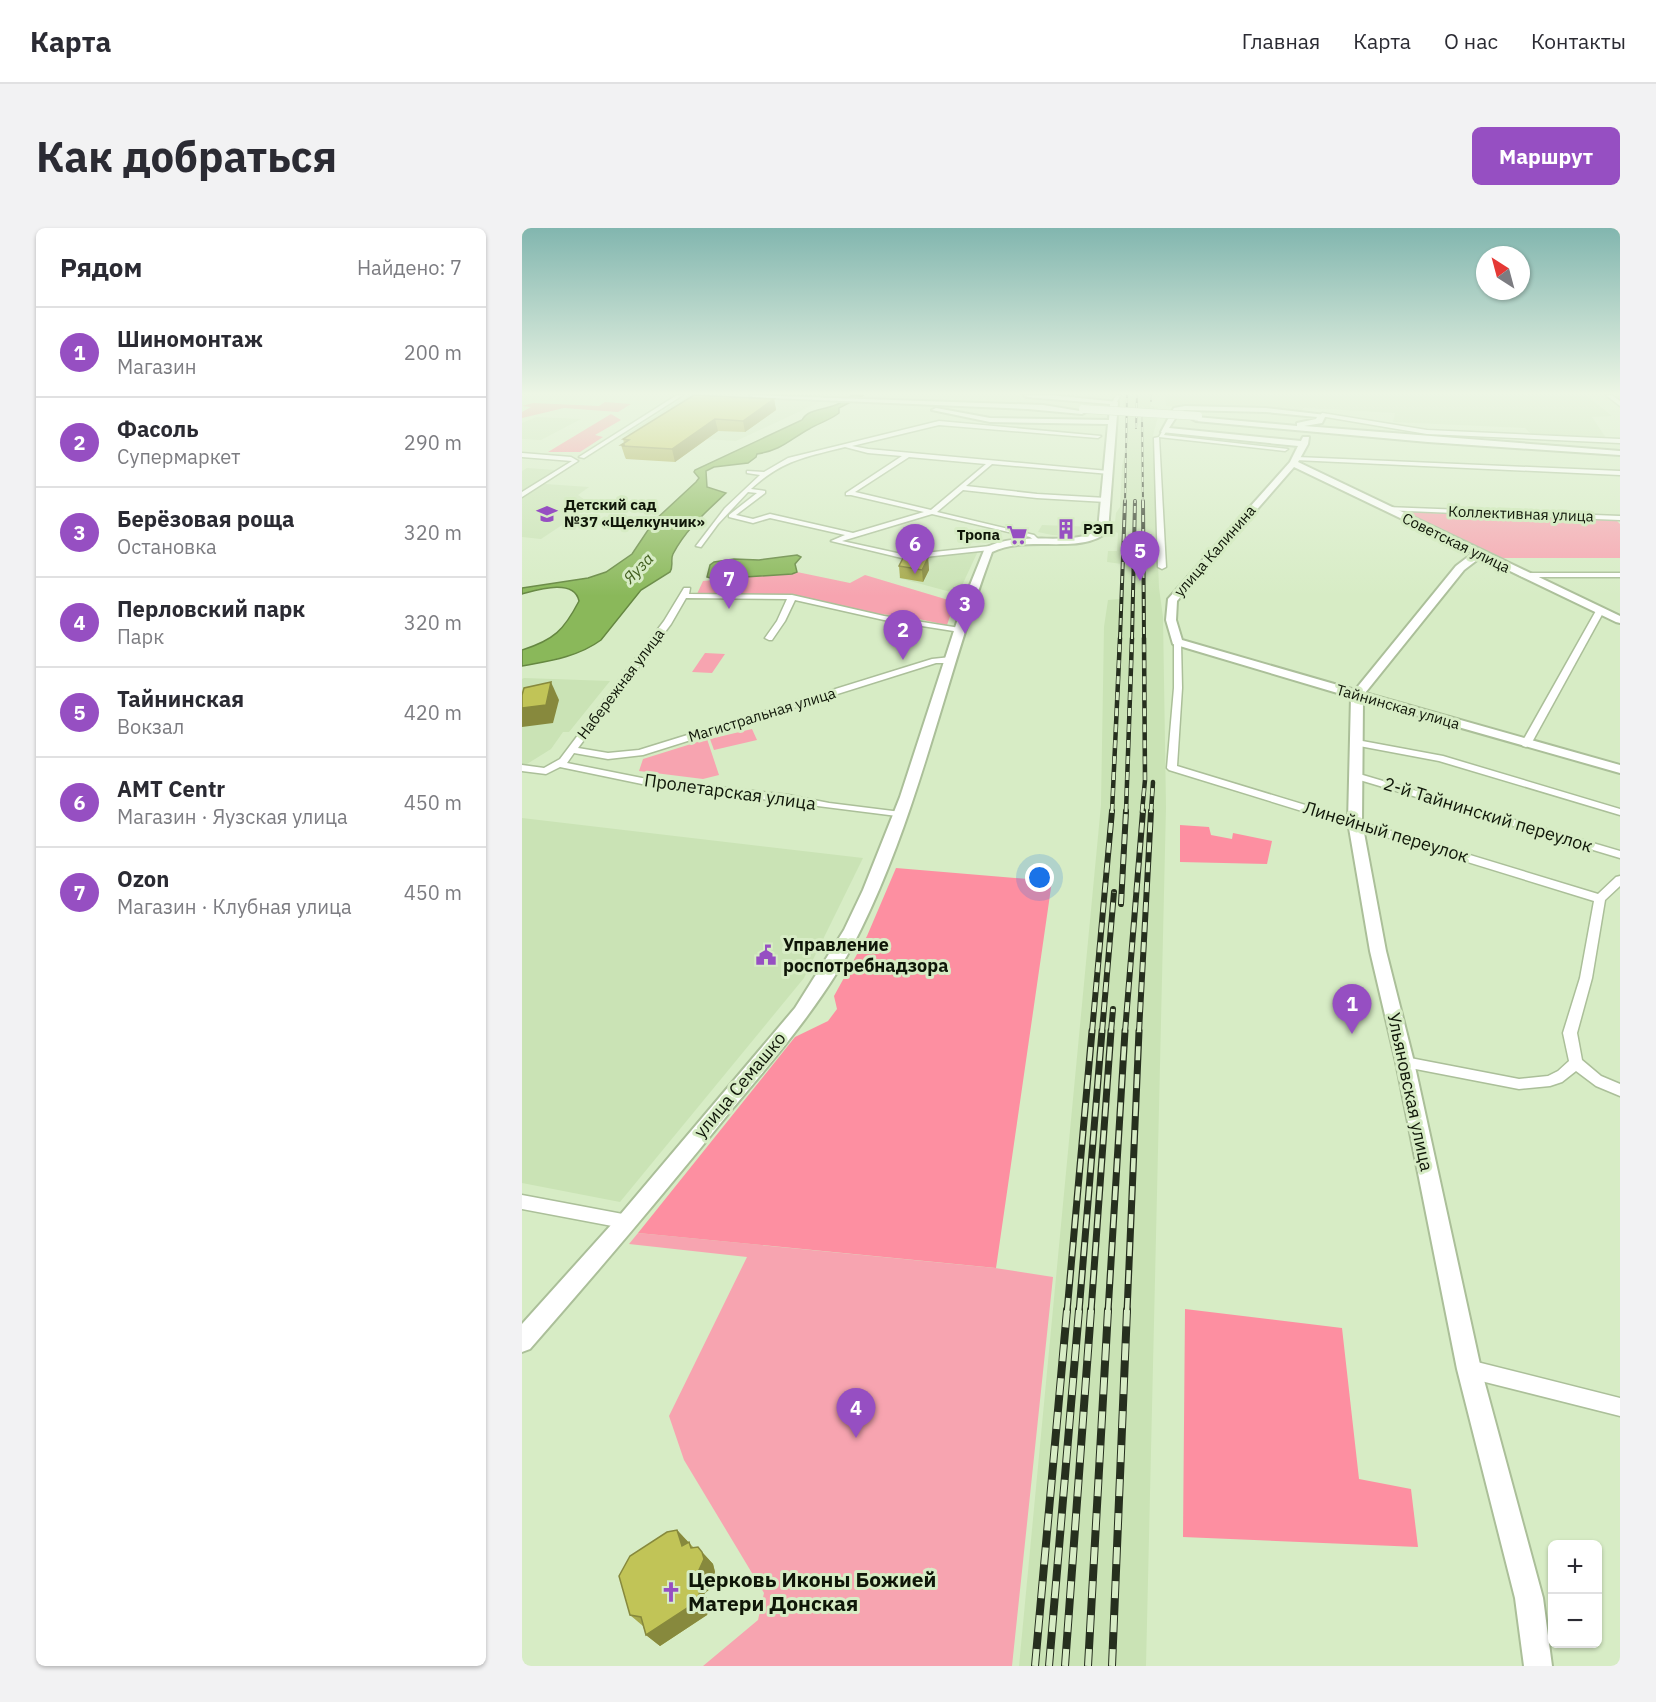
<!DOCTYPE html>
<html lang="ru">
<head>
<meta charset="utf-8">
<style>
  :root { --surface:#fff; --page:#f2f2f3; --text:#2b2b33; --muted:#7c7c81; --line:#e1e1e2; --accent:#964fc2 }
  body { margin:0; font-family:"IBM Plex Sans",sans-serif; background:var(--page); color:var(--text) }
  .controls { position:absolute; right:18px; bottom:18px; display:grid; overflow:hidden; border-radius:9px; box-shadow:0 2px 4px #0004 }
  .controls button { width:54px; height:54px; display:grid; place-items:center; padding:0; border:0; border-bottom:2px solid var(--line); background:var(--surface); color:var(--text); font:30px sans-serif }
  .compass { position:absolute; left:954px; top:18px; width:54px; height:54px; border-radius:50%; background:var(--surface); box-shadow:0 2px 4px #0004; rotate:324deg }
  .you { position:absolute; left:518px; top:650px; width:21px; height:21px; margin:-15px; border:4px solid #fff; border-radius:50%; background:#1a73e8; box-shadow:0 0 0 9px #1a73e833 }
  .badge { display:grid; place-items:center; width:39px; height:39px; border-radius:50%; background:var(--accent); color:#fff; font-size:20px; font-weight:700 }
  .pin { position:absolute; translate:-50% -50px; filter:drop-shadow(0 2px 3px #0008) }
  .pin::after { content:''; position:absolute; top:32px; width:21px; height:18px; background:inherit; clip-path:polygon(0 0,100% 0,50% 100%) }
  .list { margin:0; padding:0; list-style:none }
  h2 { display:flex; justify-content:space-between; align-items:center; height:78px; margin:0; padding:0 24px; font-size:26px }
  h2 small { font-size:20px; font-weight:400; color:var(--muted) }
  .list li { display:grid; grid-template-columns:39px 1fr auto; gap:18px; align-items:center; box-sizing:border-box; height:90px; padding:0 24px; border-top:2px solid var(--line) }
  .list b { display:block; font-size:22px; white-space:nowrap }
  .list p { margin:0; font-size:20px; white-space:nowrap; color:var(--muted) }
  .list em { font-size:20px; font-style:normal; color:var(--muted) }
  .map { position:relative; flex:none; width:1098px; height:1438px; overflow:hidden; border-radius:9px }
  header { display:flex; align-items:center; gap:36px; box-sizing:border-box; height:84px; padding:0 30px; background:var(--surface); border-bottom:2px solid var(--line) }
  header strong { font-size:28px }
  nav { display:flex; gap:33px; margin-inline-start:auto; font-size:21px }
  .intro { display:flex; align-items:center; justify-content:space-between; box-sizing:border-box; height:144px; padding:0 36px }
  h1 { margin:0; font-size:42px }
  .button { padding:15px 27px; border-radius:9px; background:var(--accent); color:#fff; font-size:21px; font-weight:700 }
  main { display:flex; gap:36px; padding:0 36px }
  aside { flex:1; background:var(--surface); border-radius:9px; box-shadow:0 2px 4px #0004 }
  .map>svg:first-child { display:block }
  .built { fill:#cae3b5 }
  .green { fill:#f7a4b0 }
  .forest { fill:#fd8fa1 }
  .water { fill:#8ab85a; stroke:#658741; stroke-width:1.5 }
  .lines { fill:none; stroke-linecap:round; stroke-linejoin:round }
  .street-casing { stroke:#abbf99; stroke-width:3 }
  .secondary-casing { stroke:#abbf99; stroke-width:4 }
  .street { fill:#fff; fill-rule:evenodd }
  .secondary { fill:#fff; fill-rule:evenodd }
  .rail-far5-casing { stroke:#262f1e; stroke-width:2 }
  .rail-far4-casing { stroke:#262f1e; stroke-width:4 }
  .rail-far3-casing { stroke:#262f1e; stroke-width:4.5 }
  .rail-far2-casing { stroke:#262f1e; stroke-width:6 }
  .rail-far1-casing { stroke:#262f1e; stroke-width:7 }
  .rail-casing { stroke:#262f1e; stroke-width:8 }
  .rail-far5 { stroke:#d7ecc5; stroke-width:1.5; stroke-dasharray:5; stroke-linecap:butt }
  .rail-far4 { stroke:#d7ecc5; stroke-width:2; stroke-dasharray:7; stroke-linecap:butt }
  .rail-far3 { stroke:#d7ecc5; stroke-width:3; stroke-dasharray:8; stroke-linecap:butt }
  .rail-far2 { stroke:#d7ecc5; stroke-width:4; stroke-dasharray:10; stroke-linecap:butt }
  .rail-far1 { stroke:#d7ecc5; stroke-width:4.5; stroke-dasharray:14; stroke-linecap:butt }
  .rail { stroke:#d7ecc5; stroke-width:6; stroke-dasharray:17; stroke-linecap:butt }
  .secondary-bridge-casing { stroke:#abbf99; stroke-width:9; stroke-linecap:butt }
  .secondary-bridge { stroke:#fff; stroke-width:8 }
  .wall { fill:#a6a94b }
  .shaded-wall { fill:#87893d }
  .building { fill:#c1c457; stroke:#87893d; stroke-width:1.5 }
  .labels { text-anchor:middle; stroke-width:6; stroke-linejoin:round; paint-order:stroke }
  .far-poi-label { font-size:15px; font-weight:bold; fill:#0f1608; stroke:#d7ecc5; text-anchor:start }
  .far-street-label { font-size:15px; fill:#0f1608; stroke:#d7ecc5 }
  .far-water-label { font-size:16px; font-style:italic; fill:#425f1f; stroke:#d7ecc5 }
  .street-label { font-size:18px; fill:#0f1608; stroke:#d7ecc5 }
  .poi-label { font-size:18px; font-weight:bold; fill:#0f1608; stroke:#d7ecc5; text-anchor:start }
  .near-poi-label { font-size:21px; font-weight:bold; fill:#0f1608; stroke:#d7ecc5; text-anchor:start }
</style>
</head>
<body>
<header>
<strong>Карта</strong>
<nav><a>Главная</a><a>Карта</a><a>О нас</a><a>Контакты</a></nav>
</header>
<div class="intro"><h1>Как добраться</h1><a class="button">Маршрут</a></div>
<main>
<aside>
<h2>Рядом<small>Найдено: 7</small></h2>
<ul class="list">
<li><span class="badge">1</span><div><b>Шиномонтаж</b><p>Магазин</p></div><em>200 m</em></li>
<li><span class="badge">2</span><div><b>Фасоль</b><p>Супермаркет</p></div><em>290 m</em></li>
<li><span class="badge">3</span><div><b>Берёзовая роща</b><p>Остановка</p></div><em>320 m</em></li>
<li><span class="badge">4</span><div><b>Перловский парк</b><p>Парк</p></div><em>320 m</em></li>
<li><span class="badge">5</span><div><b>Тайнинская</b><p>Вокзал</p></div><em>420 m</em></li>
<li><span class="badge">6</span><div><b>AMT Centr</b><p>Магазин · Яузская улица</p></div><em>450 m</em></li>
<li><span class="badge">7</span><div><b>Ozon</b><p>Магазин · Клубная улица</p></div><em>450 m</em></li>
</ul>
</aside>
<div class="map">
<svg width="1098" height="1438" viewBox="0 0 1098 1438">
  <rect width="100%" height="100%" fill="#d7ecc5"/>
  <g class="built">
    <polygon points="167,167 279,173 298,174 214,213 104,206"/>
    <polygon points="600,167 629,167 629,178 635,179 637,185 631,207 637,360 641,389 644,579 624,1438 497,1438 579,577 582,399 586,372 598,371 600,336 585,334 586,323 595,323 596,305 592,303 594,285 598,279 600,238 606,211"/>
    <polygon points="643,167 1064,167 1090,188 1070,189 1084,210 1010,207 1003,200 871,194 873,185 804,181 781,180 780,183 644,178"/>
    <polygon points="14,189 59,191 19,212 0,211 0,195"/>
    <polygon points="5,240 33,242 33,243 0,263 0,243"/>
    <polygon points="23,256 67,259 56,267 63,272 52,281 49,291 19,311 0,309 0,270"/>
    <polygon points="520,297 573,299 572,304 558,309 530,307 516,304"/>
    <polygon points="457,321 436,366 377,350 389,330"/>
    <polygon points="0,451 2,450 88,453 47,504 41,504 29,521 5,536 0,536"/>
    <polygon points="0,590 341,630 282,750 98,974 0,955"/>
  </g>
  <g class="green">
    <polygon points="879,284 1094,292 1098,296 1098,330 979,330"/>
    <polygon points="275,344 328,355 343,347 433,374 425,397 382,388 355,386 266,366 175,366 181,353"/>
    <polygon points="183,425 203,426 190,445 170,444"/>
    <polygon points="230,501 235,512 192,522 188,511"/>
    <polygon points="185,511 197,547 181,551 117,543 121,531"/>
    <polygon points="116,1005 473,1040 531,1049 490,1438 181,1438 236,1392 242,1365 162,1232 147,1188 225,1029 107,1016"/>
  </g>
  <g class="forest">
    <polygon points="83,174 109,176 96,184 42,180 0,190 0,184 9,179 0,178 11,175 77,178"/>
    <polygon points="89,186 99,192 73,207 81,209 58,224 26,224"/>
    <polygon points="658,597 687,599 689,607 710,611 711,605 750,613 745,636 658,634"/>
    <polygon points="374,640 530,653 474,1040 116,1005 273,809 306,793 315,781 312,768 345,708"/>
    <polygon points="663,1081 820,1100 837,1251 889,1261 896,1319 661,1309"/>
  </g>
  <g class="water">
    <path d="M330,167H342L317,180V185C308,192 297,195 287,201C267,212 260,222 235,226L234,229L226,235L192,239L184,243L185,259L204,265C185,283 163,302 151,326C148,332 152,338 148,344L119,362L79,412C56,429 27,433 0,438V422C32,412 42,402 57,373C52,350 15,362 0,366V360L66,350L84,344L110,326L132,293L174,254L177,250L172,244L173,242L280,192C286,180 306,182 318,175C322,173 326,170 330,167Z"/>
    <polygon points="275,327 279,329 273,336 275,344 270,346 192,351 185,349 188,337 192,334 212,331 237,332"/>
  </g>
  <g class="lines">
    <g class="street-casing">
      <g id="street">
        <polygon points="155,167 161,167 62,230 57,229"/>
        <polygon points="594,167 599,167 594,175 590,175"/>
        <polygon points="1084,167 1090,167 1098,173 1098,178"/>
        <polygon points="800,185 905,202 1098,211 1098,215 905,206 798,188"/>
        <path d="M417,193L579,208L576,210L417,197L330,218L346,221L586,243L588,246L470,236L444,258L515,266L584,270L587,272L584,274L515,270L441,262L415,284L512,307L516,311L513,313L508,309L410,286L320,313L384,327L468,318L471,320L468,322L384,331L309,313L323,307L248,290L231,295L207,289V287L235,265L226,264L196,296L179,319L174,318L203,280L238,247L225,245V243L242,244L266,230ZM323,219L346,225L380,228L324,265V267H329L402,284L331,305L248,286L231,291L214,287L243,265V263L229,261C260,232 284,229 323,219ZM387,229L464,236L409,282L333,264Z"/>
        <polygon points="642,200 645,202 642,207 766,221 763,223 637,209 644,339 640,341 636,339 632,210 637,209"/>
        <polygon points="0,225 49,229 56,233 0,269 0,264 50,233 0,229"/>
        <polygon points="775,229 1098,243 1098,247 773,232"/>
        <polygon points="864,279 1098,288 1098,292 862,282 861,281"/>
        <polygon points="998,345 1098,345 1098,349 1001,349 997,347"/>
        <polygon points="162,360 168,360 167,366 270,367 362,388 438,400 442,402 438,404 362,392 273,372 263,393 250,412 247,412 243,410 255,393 265,371 164,370 149,396 56,520 86,525 117,522 410,431 429,429 433,432 429,435 414,435 121,527 86,531 52,525 45,535 120,550 266,567 307,575 379,584 383,585 384,587 383,589 120,556 38,539 24,546 0,543 0,537 22,540 38,531 142,393"/>
        <polygon points="1075,381 1082,383 1009,516 1004,519 1001,518 999,516"/>
        <polygon points="652,412 659,414 660,460 655,538 1076,666 1094,649 1098,648 1098,658 1083,672 1070,750 1055,805 1060,832 1079,848 1098,856 1098,868 1074,858 1054,843 1040,854 1028,858 997,861 878,838 876,834 878,830 883,829 997,851 1026,848 1036,843 1047,833 1041,805 1058,750 1072,673 647,542 645,540 652,460"/>
        <polygon points="835,512 921,528 1098,581 1098,587 917,533 832,517 832,513"/>
        <polygon points="834,545 1098,623 1098,630 831,550 831,546"/>
        <polygon points="0,967 106,987 111,989 114,994 111,999 106,1001 0,981"/>
        <polygon points="947,1132 1098,1170 1098,1188 947,1150 941,1147 938,1141 941,1135"/>
      </g>
    </g>
    <g class="secondary-casing">
      <g id="secondary">
        <polygon points="228,167 521,177 564,184 560,186 506,181 231,169"/>
        <path d="M502,167H528L596,174L586,303C560,328 504,306 470,324C424,448 398,581 339,701C307,767 258,824 211,880C145,962 77,1042 8,1121L0,1124V1096L98,987L273,780L322,702L341,662L378,569L442,372L463,320C500,301 549,320 576,302L586,196L468,194L410,182L414,180L468,190L587,192L588,176L505,169Z"/>
        <path d="M663,178L744,180L804,187L800,195L782,198L1098,223V227L906,214L674,193L670,191L674,189L775,198V195L794,191L795,189L744,184L663,182L658,183L647,200L779,213L781,209H787L786,216L776,234L1098,388V395L1094,394L959,329L942,342L843,465L1098,537V545L841,472L840,594L864,723L892,834L959,1141L1021,1370L1030,1438H1002L993,1370L935,1141L874,834L848,723L826,594L829,469L651,416L644,392L646,371L768,234L776,218L639,204L652,180ZM772,239L951,325L934,338L833,462L660,412L654,392L655,373Z"/>
      </g>
    </g>
    <use href="#street" class="street"/>
    <use href="#secondary" class="secondary"/>
    <g class="rail-far5-casing">
      <g id="rail-far5">
        <polyline points="629,167 629,173"/>
        <polyline points="620,189 621,275"/>
        <polyline points="614,200 615,167"/>
        <polyline points="603,275 605,167"/>
        <polyline points="613,275 613,272"/>
      </g>
    </g>
    <g class="rail-far4-casing">
      <g id="rail-far4">
        <polyline points="621,273 622,411"/>
        <polyline points="598,411 603,273"/>
        <polyline points="610,411 613,273"/>
      </g>
    </g>
    <g class="rail-far3-casing">
      <g id="rail-far3">
        <polyline points="590,584 598,410"/>
        <polyline points="604,584 610,410"/>
        <polyline points="620,584 623,552 622,410"/>
        <polyline points="629,584 631,554"/>
      </g>
    </g>
    <g class="rail-far2-casing">
      <g id="rail-far2">
        <polyline points="599,676 604,583"/>
        <polyline points="570,804 590,583"/>
        <polyline points="580,804 592,664"/>
        <polyline points="589,804 591,781"/>
        <polyline points="603,804 621,583"/>
        <polyline points="617,804 629,583"/>
      </g>
    </g>
    <g class="rail-far1-casing">
      <g id="rail-far1">
        <polyline points="545,1084 570,803"/>
        <polyline points="557,1084 580,803"/>
        <polyline points="569,1084 589,803"/>
        <polyline points="586,1084 603,803"/>
        <polyline points="605,1084 617,803"/>
      </g>
    </g>
    <g class="rail-casing">
      <g id="rail">
        <polyline points="513,1438 545,1082"/>
        <polyline points="527,1438 557,1082"/>
        <polyline points="543,1438 569,1082"/>
        <polyline points="566,1438 586,1082"/>
        <polyline points="590,1438 605,1082"/>
      </g>
    </g>
    <use href="#rail-far5" class="rail-far5"/>
    <use href="#rail-far4" class="rail-far4"/>
    <use href="#rail-far3" class="rail-far3"/>
    <use href="#rail-far2" class="rail-far2"/>
    <use href="#rail-far1" class="rail-far1"/>
    <use href="#rail" class="rail"/>
    <g class="secondary-bridge-casing">
      <polyline id="secondary-bridge" points="561,181 676,188"/>
    </g>
    <use href="#secondary-bridge" class="secondary-bridge"/>
  </g>
  <g class="wall">
    <polygon points="252,171 254,182 223,204 196,203 153,234 104,231 103,229 99,217 102,215 101,211"/>
    <polygon points="406,330 407,342 401,354 378,350 377,338"/>
    <polygon points="155,1302 172,1320 180,1324 191,1336 193,1344 189,1354 190,1359 182,1366 189,1376 185,1387 138,1418 124,1407 121,1398 108,1387"/>
  </g>
  <g class="shaded-wall">
    <polygon points="252,171 254,182 223,204 221,193"/>
    <polygon points="193,191 196,203 153,234 150,221"/>
    <polygon points="406,330 407,342 401,354 400,342"/>
    <polygon points="29,454 37,472 31,495 0,499 0,480"/>
    <polygon points="155,1302 167,1315 160,1318"/>
    <polygon points="180,1324 191,1336 193,1344 189,1354 190,1359 182,1366 189,1376 185,1387 138,1418 124,1407 171,1354 177,1342"/>
  </g>
  <g class="building">
    <polygon points="172,167 252,171 221,193 193,191 150,221 100,218 103,217 99,217 107,212 101,211"/>
    <polygon points="381,330 406,330 400,342 377,338"/>
    <polygon points="29,454 24,477 0,480 0,467 2,460"/>
    <polygon points="155,1302 160,1318 167,1314 169,1320 176,1319 180,1324 182,1331 177,1342 179,1347 171,1354 178,1364 173,1375 124,1407 119,1389 108,1387 97,1348 108,1328 145,1304"/>
  </g>
  <linearGradient id="sky" x2="0" y2="1"><stop stop-color="#82b6af"/><stop offset="0.45" stop-color="#edf6e5"/><stop offset="1" stop-color="#edf6e5" stop-opacity="0"/></linearGradient>
  <rect width="1098" height="368" fill="url(#sky)"/>
  <defs>
    <g id="school-bare" transform="scale(1.62)"><path d="M0-5L7-2L0 1L-7-2ZM-4 1L0 2.5L4 1V4Q0 6-4 4Z" fill="#964fc2" stroke="#d7ecc5" stroke-width="2.5" paint-order="stroke"/></g>
    <g id="building-bare" transform="scale(1.62)"><path d="M-4-6H4V6H1V3H-1V6H-4ZM-2.5-4.3h1.7v1.8h-1.7ZM.8-4.3h1.7v1.8H.8ZM-2.5-1h1.7V.8h-1.7ZM.8-1h1.7V.8H.8Z" fill="#964fc2" stroke="#d7ecc5" stroke-width="2.5" paint-order="stroke"/></g>
    <g id="supermarket-bare" transform="scale(1.62)"><path d="M-6-5.5h2.5l.6 2H6L4.5 2H-2.5L-4.4-4H-6ZM-1.5 3.2a1.3 1.3 0 1 0 .1 0ZM3 3.2a1.3 1.3 0 1 0 .1 0Z" fill="#964fc2" stroke="#d7ecc5" stroke-width="2.5" paint-order="stroke"/></g>
    <g id="civic-bare" transform="scale(1.62)"><path d="M-.6-6.5H3V-4.5H.6V-3L4-1V1h2V6H-6V1h2V-1L-.6-3ZM-1.2 2.5V6h2.4V2.5Z" fill="#964fc2" stroke="#d7ecc5" stroke-width="2.5" paint-order="stroke"/></g>
    <g id="church-bare" transform="scale(1.62)"><path d="M-1.2-6h2.4v3.5h3.3v2.4h-3.3V6h-2.4V-.1h-3.3v-2.4h3.3Z" fill="#964fc2" stroke="#d7ecc5" stroke-width="2.5" paint-order="stroke"/></g>
  </defs>
  <g fill-rule="evenodd">
    <use href="#school-bare" x="25" y="286"/>
    <use href="#building-bare" x="544" y="301"/>
    <use href="#supermarket-bare" x="495" y="307"/>
    <use href="#civic-bare" x="244" y="727"/>
    <use href="#church-bare" x="149" y="1364"/>
  </g>
  <g class="labels">
    <g class="far-poi-label">
      <text x="42" y="282">Детский сад<tspan x="42" dy="17">№37 «Щелкунчик»</tspan></text>
      <text x="561" y="306">РЭП</text>
      <text x="478" y="312" text-anchor="end">Тропа</text>
    </g>
    <g class="far-street-label">
      <text transform="translate(999 286) rotate(2)" y="5">Коллективная улица</text>
      <text transform="translate(934 315) rotate(26)" y="5">Советская улица</text>
      <text transform="translate(693 323) rotate(-49)" y="5">улица Калинина</text>
      <text transform="translate(99 456) rotate(-53)" y="5">Набережная улица</text>
      <text transform="translate(876 479) rotate(16)" y="5">Тайнинская улица</text>
      <text transform="translate(240 487) rotate(-17)" y="5">Магистральная улица</text>
    </g>
    <g class="far-water-label">
      <text transform="translate(116 340) rotate(-46)" y="6">Яуза</text>
    </g>
    <g class="street-label">
      <text transform="translate(208 564) rotate(8)" y="6">Пролетарская улица</text>
      <text transform="translate(966 587) rotate(17)" y="6">2-й Тайнинский переулок</text>
      <text transform="translate(864 604) rotate(17)" y="6">Линейный переулок</text>
      <text transform="translate(218 857) rotate(-50)" y="6">улица Семашко</text>
      <text transform="translate(888 864) rotate(78)" y="6">Ульяновская улица</text>
    </g>
    <g class="poi-label">
      <text x="261" y="723">Управление<tspan x="261" dy="21">роспотребнадзора</tspan></text>
    </g>
    <g class="near-poi-label">
      <text x="166" y="1359">Церковь Иконы Божией<tspan x="166" dy="24">Матери Донская</tspan></text>
    </g>
  </g>
</svg>
<div class="controls">
<button>+</button>
<button>−</button>
</div>
<svg class="compass" viewBox="-18 -18 36 36"><path d="M0-13l5 13h-10z" fill="#e53935"/><path d="M0 13l5-13h-10z" fill="#7c7c81"/></svg>
<div class="you"></div>
<div class="pin badge" style="left:830px;top:806px">1</div>
<div class="pin badge" style="left:381px;top:432px">2</div>
<div class="pin badge" style="left:443px;top:406px">3</div>
<div class="pin badge" style="left:334px;top:1210px">4</div>
<div class="pin badge" style="left:618px;top:353px">5</div>
<div class="pin badge" style="left:393px;top:346px">6</div>
<div class="pin badge" style="left:207px;top:381px">7</div>
</div>
</main>
</body>
</html>
